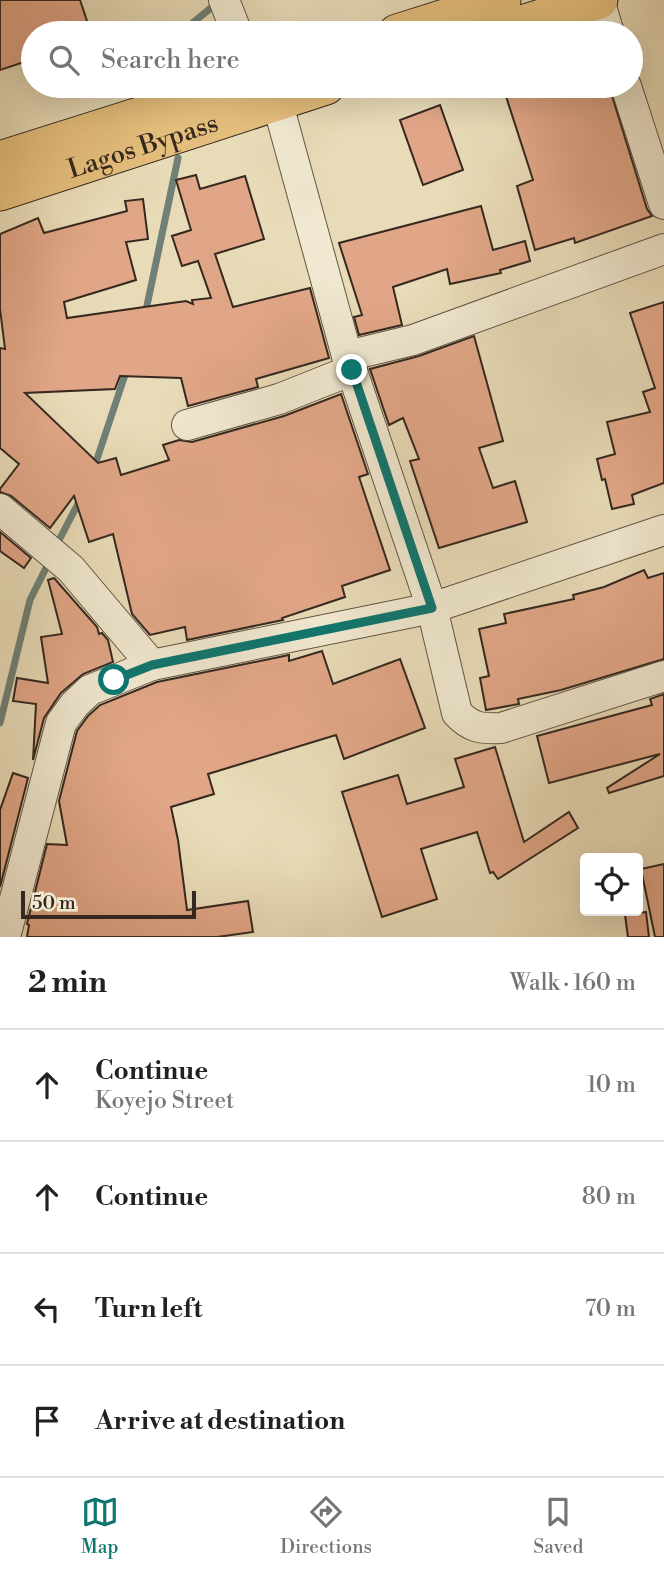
<!DOCTYPE html>
<html lang="en">
<head>
<meta charset="utf-8">
<style>
  :root { --surface:#fff; --page:#f2f2f2; --text:#202124; --muted:#757577; --line:#e0e0e0; --accent:#0f766e }
  body { margin:0; font-family:"Libre Bodoni",serif; background:var(--page); color:var(--text) }
  .controls { position:absolute; right:21px; bottom:21px; display:grid; overflow:hidden; border-radius:7px; box-shadow:0 7px 28px #0002 }
  .controls button { width:63px; height:63px; display:grid; place-items:center; padding:0; border:0; border-bottom:2px solid var(--line); background:var(--surface); color:var(--text); font:35px sans-serif }
  .scale { position:absolute; left:21px; bottom:18px; width:175px; box-sizing:border-box; padding-left:7px; border:4px solid #34281f; border-top:0; font-size:19px; line-height:24px; white-space:nowrap; color:#34281f; -webkit-text-stroke:5px #f0e8d0; paint-order:stroke }
  .stop { position:absolute; width:21px; height:21px; margin:-16px; border:5px solid #0f766e; border-radius:50%; background:#fff }
  .stop.end { background:#0f766e; border-color:#fff; box-shadow:0 2px 7px #0008 }
  .list { margin:0; padding:0; list-style:none }
  h2 { display:flex; justify-content:space-between; align-items:center; height:91px; margin:0; padding:0 28px; font-size:30px }
  h2 small { font-size:23px; font-weight:400; color:var(--muted) }
  .list li { display:grid; grid-template-columns:46px 1fr auto; gap:21px; align-items:center; box-sizing:border-box; height:112px; padding:0 28px; border-top:2px solid var(--line) }
  .list b { display:block; font-size:26px; white-space:nowrap }
  .list p { margin:0; font-size:23px; white-space:nowrap; color:var(--muted) }
  .list em { font-size:23px; font-style:normal; color:var(--muted) }
  .icon { flex:none; width:38px; height:38px; fill:none; stroke:currentColor; stroke-width:2; stroke-linecap:round; stroke-linejoin:round }
  .map { position:relative; flex:none; width:664px; height:937px; overflow:hidden }
  .search { position:absolute; background:var(--surface); box-shadow:0 7px 28px #0002; left:21px; right:21px; top:21px; height:77px; display:flex; align-items:center; gap:18px; box-sizing:border-box; padding:0 24px; border-radius:38px; color:var(--muted); font-size:26px }
  .sheet { height:539px; background:var(--surface) }
  nav { display:flex; justify-content:space-around; align-items:center; box-sizing:border-box; height:98px; border-top:2px solid var(--line); background:var(--surface); font-size:19px; color:var(--muted) }
  nav a { display:grid; justify-items:center; gap:4px }
  nav .on { color:var(--accent) }
  .map>svg:first-child { display:block }
  .lines { fill:none; stroke-linecap:round; stroke-linejoin:round }
  .stream { stroke:#6f8076; stroke-width:7 }
  .building { fill:#e1a687; stroke:#34281f; stroke-width:2 }
  .minor-casing { stroke:#615545; stroke-width:32 }
  .major-casing { stroke:#34281f; stroke-width:39 }
  .minor { stroke:#f0e8d0; stroke-width:30 }
  .major { stroke:#e4be7c; stroke-width:37 }
  .route { stroke:#0f766e; stroke-width:9 }
  .labels { text-anchor:middle; stroke-width:5; stroke-linejoin:round; paint-order:stroke }
  .street-label { font-size:26px; fill:#34281f; stroke:#f0e8d0 }
</style>
</head>
<body>
<div class="map">
<svg width="664" height="937" viewBox="0 0 664 937">
  <rect width="100%" height="100%" fill="#e8dbb7"/>
  <filter id="stains"><feTurbulence type="fractalNoise" baseFrequency=".00286" numOctaves="4"/><feColorMatrix values="0 0 0 0 .2 0 0 0 0 .09 0 0 0 0 .02 0 0 0 .5 -.17"/></filter>
  <radialGradient id="worn" r=".72"><stop offset=".6" stop-color="#630" stop-opacity="0"/><stop offset="1" stop-color="#630" stop-opacity=".3"/></radialGradient>
  <g class="lines">
    <g class="stream">
      <polyline points="188,33 189,26 218,2"/>
      <polyline points="145,315 178,158"/>
      <polyline points="94,468 127,369"/>
      <polyline points="56,546 81,498"/>
      <polyline points="0,723 30,600 50,560"/>
    </g>
  </g>
  <g class="building">
    <polygon points="0,0 80,0 91,33 33,33 33,59 0,70"/>
    <polygon points="516,86 609,86 647,209 652,216 575,243 574,238 535,250 517,186 533,180 504,90"/>
    <polygon points="440,105 463,170 423,185 400,120"/>
    <polygon points="196,175 200,189 245,176 264,239 215,254 233,307 310,288 329,358 256,379 258,387 188,406 181,378 120,376 115,389 25,393 98,463 116,458 121,475 169,460 163,445 179,440 192,442 284,416 341,394 368,474 359,477 390,570 342,586 345,597 282,618 283,620 187,640 185,627 150,635 132,614 113,534 89,542 74,496 50,528 11,496 0,492 0,489 19,464 0,448 0,348 5,349 0,309 0,234 38,218 44,233 127,211 125,201 143,199 148,239 126,242 136,280 64,302 67,318 186,301 193,304 192,300 211,298 198,261 182,266 172,236 191,230 176,180"/>
    <polygon points="481,206 493,250 525,241 530,261 500,270 501,273 450,284 447,269 393,287 402,325 359,335 354,317 362,315 339,243"/>
    <polygon points="664,302 664,483 632,495 634,504 612,509 605,479 602,480 597,459 615,454 607,422 650,412 643,392 655,388 630,313"/>
    <polygon points="474,336 503,441 479,448 493,488 515,481 527,522 439,548 410,461 419,459 403,418 389,425 370,369 419,356"/>
    <polygon points="0,532 31,558 24,568 0,551"/>
    <polygon points="644,570 648,578 664,573 664,659 561,690 518,699 519,704 486,710 480,678 489,676 479,629 506,623 504,614 574,599 573,595 604,587"/>
    <polygon points="54,578 97,627 99,634 102,633 108,640 113,662 83,674 61,693 44,718 33,760 36,704 13,701 17,678 48,683 41,637 62,634 48,580"/>
    <polygon points="322,651 333,684 400,659 425,728 344,759 336,735 208,774 214,794 171,807 178,840 187,910 248,901 253,932 217,937 27,937 29,925 27,924 47,844 67,845 59,801 77,731 88,716 100,705 157,682 289,655 289,661"/>
    <polygon points="664,694 664,776 609,793 607,788 660,754 549,783 537,736 652,705 650,699"/>
    <polygon points="495,747 524,842 569,812 578,828 498,879 493,872 490,873 477,832 421,849 437,899 382,917 342,792 398,775 407,804 464,787 455,759"/>
    <polygon points="13,773 28,778 0,887 0,810"/>
    <polygon points="664,864 664,937 655,937 641,869"/>
    <polygon points="646,912 649,937 628,937 625,915"/>
  </g>
  <g class="lines">
    <g class="minor-casing">
      <g id="minor">
        <polyline points="224,0 237,33"/>
        <polyline points="599,0 609,33"/>
        <polyline points="626,86 664,204"/>
        <path d="M277,101L347,356L432,608L457,713C471,728 481,729 501,728L664,676"/>
        <polyline points="347,356 413,340 664,249"/>
        <polyline points="187,425 279,399 352,370"/>
        <polyline points="0,509 71,569 152,665"/>
        <polyline points="5,937 61,723 75,704 90,690 152,665 432,608 664,530"/>
      </g>
    </g>
    <g class="major-casing">
      <g id="major">
        <polyline points="397,33 502,0"/>
        <polyline points="493,33 599,0"/>
        <polyline points="0,160 234,86"/>
        <path id="s1" d="M0,192L326,86"/>
      </g>
    </g>
    <use href="#minor" class="minor"/>
    <use href="#major" class="major"/>
  </g>
  <g class="lines">
    <polyline class="route" points="114,680 152,665 432,608 352,370"/>
  </g>
  <g class="labels">
    <g class="street-label">
      <text dy="9" stroke="none"><textPath href="#s1" startOffset="150">Lagos Bypass</textPath></text>
    </g>
  </g>
  <rect width="100%" height="100%" filter="url(#stains)"/>
  <rect width="100%" height="100%" fill="url(#worn)"/>
</svg>
<div class="controls">
<button><svg class="icon" aria-label="locate" viewBox="0 0 24 24"><circle cx="12" cy="12" r="6"/><path d="M12 2v4M12 18v4M2 12h4M18 12h4"/></svg></button>
</div>
<div class="scale">50 m</div>
<div class="stop" style="left:114px;top:680px"></div>
<div class="stop end" style="left:352px;top:370px"></div>
<div class="search"><svg class="icon" aria-label="search" viewBox="0 0 24 24"><circle cx="10" cy="10" r="6"/><path d="M15 15l6 6"/></svg>Search here</div>
</div>
<section class="sheet">
<h2>2 min<small>Walk · 160 m</small></h2>
<ul class="list">
<li><svg class="icon" aria-label="ahead" viewBox="0 0 24 24"><path d="M12 20V5M6 11l6-6 6 6"/></svg><div><b>Continue</b><p>Koyejo Street</p></div><em>10 m</em></li>
<li><svg class="icon" aria-label="ahead" viewBox="0 0 24 24"><path d="M12 20V5M6 11l6-6 6 6"/></svg><div><b>Continue</b></div><em>80 m</em></li>
<li><svg class="icon" aria-label="left" viewBox="0 0 24 24"><path d="M17 20v-9H6M10 6l-5 5 5 5"/></svg><div><b>Turn left</b></div><em>70 m</em></li>
<li><svg class="icon" aria-label="arrive" viewBox="0 0 24 24"><path d="M6 21V4h12l-3 4 3 4H6"/></svg><div><b>Arrive at destination</b></div></li>
</ul>
</section>
<nav>
<a class="on"><svg class="icon" aria-label="map" viewBox="0 0 24 24"><path d="M3 6l6-2 6 2 6-2v14l-6 2-6-2-6 2zM9 4v14M15 6v14"/></svg>Map</a>
<a><svg class="icon" aria-label="directions" viewBox="0 0 24 24"><path d="M12 3l9 9-9 9-9-9zM9 14v-3h6M13 9l2 2-2 2"/></svg>Directions</a>
<a><svg class="icon" aria-label="saved" viewBox="0 0 24 24"><path d="M7 4h10v16l-5-4-5 4z"/></svg>Saved</a>
</nav>
</body>
</html>
